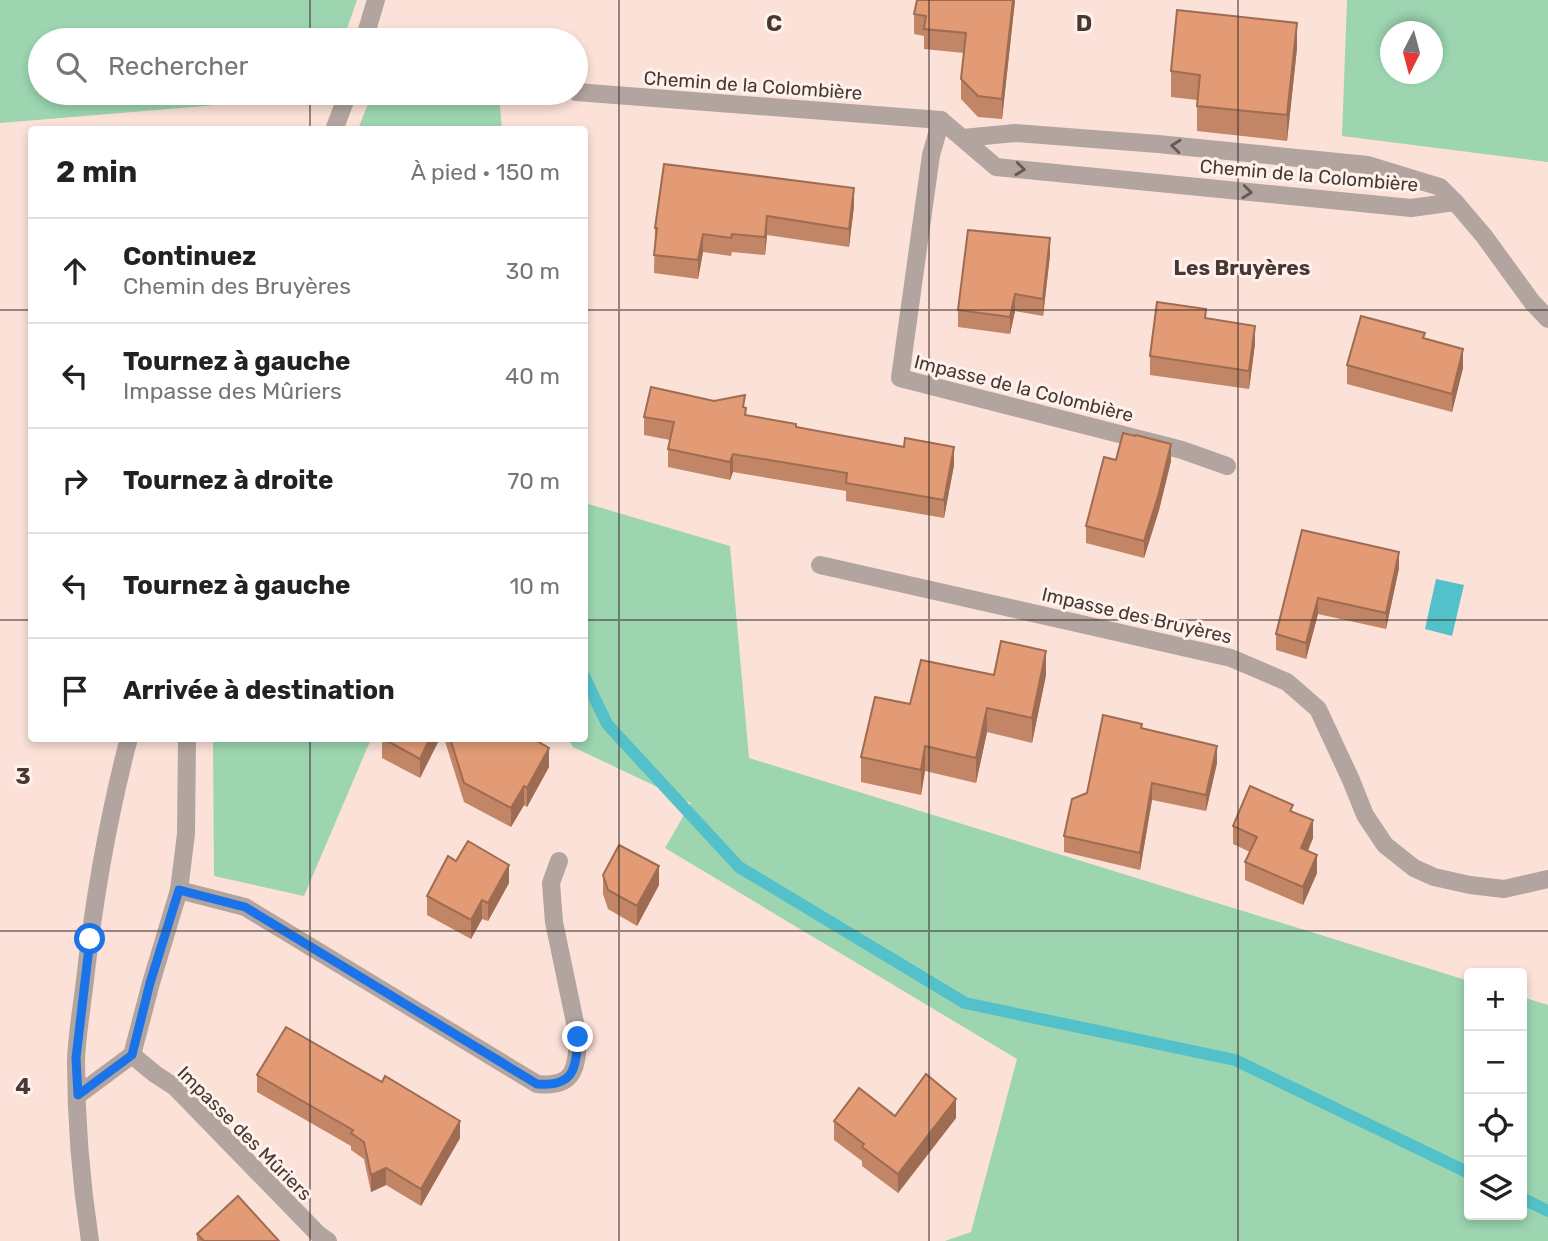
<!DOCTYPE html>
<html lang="fr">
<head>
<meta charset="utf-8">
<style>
  :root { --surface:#fff; --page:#f6f6f6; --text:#222; --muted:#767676; --line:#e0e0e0 }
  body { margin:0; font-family:Rubik,sans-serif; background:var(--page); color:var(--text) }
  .controls { position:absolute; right:21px; bottom:21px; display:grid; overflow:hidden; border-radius:7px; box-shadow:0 4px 10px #0003 }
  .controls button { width:63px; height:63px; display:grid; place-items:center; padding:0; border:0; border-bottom:2px solid var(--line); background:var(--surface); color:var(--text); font:35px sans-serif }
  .compass { position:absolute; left:1380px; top:21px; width:63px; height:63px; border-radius:50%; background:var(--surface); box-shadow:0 4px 10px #0003; rotate:186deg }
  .stop { position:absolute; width:21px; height:21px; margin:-16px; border:5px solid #1a73e8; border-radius:50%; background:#fff }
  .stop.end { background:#1a73e8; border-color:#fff; box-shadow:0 2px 7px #0008 }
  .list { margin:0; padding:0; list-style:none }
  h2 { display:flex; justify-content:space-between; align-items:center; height:91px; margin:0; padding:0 28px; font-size:30px }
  h2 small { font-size:23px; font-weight:400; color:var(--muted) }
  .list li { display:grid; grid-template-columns:46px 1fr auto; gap:21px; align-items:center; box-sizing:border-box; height:105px; padding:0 28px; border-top:2px solid var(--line) }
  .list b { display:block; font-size:26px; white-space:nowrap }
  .list p { margin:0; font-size:23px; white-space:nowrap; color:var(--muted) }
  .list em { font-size:23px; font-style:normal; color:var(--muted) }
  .icon { flex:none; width:38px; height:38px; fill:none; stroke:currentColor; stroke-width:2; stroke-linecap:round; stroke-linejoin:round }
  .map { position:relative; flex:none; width:1548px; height:1241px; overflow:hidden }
  .search { position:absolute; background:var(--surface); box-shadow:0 4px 10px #0003; left:28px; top:28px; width:560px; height:77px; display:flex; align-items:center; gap:18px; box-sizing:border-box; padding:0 24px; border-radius:38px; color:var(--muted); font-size:26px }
  .panel { position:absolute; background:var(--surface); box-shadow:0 4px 10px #0003; left:28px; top:126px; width:560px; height:616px; border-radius:7px }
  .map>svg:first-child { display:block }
  .green { fill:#9cd5b0; fill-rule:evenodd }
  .water { fill:#53c1ca }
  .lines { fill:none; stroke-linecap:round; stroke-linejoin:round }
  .stream { stroke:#53c1ca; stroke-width:12 }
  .minor { stroke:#b2a49f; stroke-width:18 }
  .wall { fill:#c28565 }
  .shaded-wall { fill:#9e6c52 }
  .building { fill:#e29b75; stroke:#9e6c52; stroke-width:2 }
  .oneway { stroke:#665954 }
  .route { stroke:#1a73e8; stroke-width:9 }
  .grid { fill:none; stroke:#463934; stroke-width:2; stroke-opacity:0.55 }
  .labels { text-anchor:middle; stroke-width:6; stroke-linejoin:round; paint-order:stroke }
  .street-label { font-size:19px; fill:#463934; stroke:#fff2ec }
  .neighbourhood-label { font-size:21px; font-weight:bold; fill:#463934; stroke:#fff2ec }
  .grid-label { font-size:23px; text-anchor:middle; font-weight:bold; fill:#463934; stroke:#fff2ec; stroke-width:6; stroke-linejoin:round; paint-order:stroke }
</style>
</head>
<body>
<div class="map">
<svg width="1548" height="1241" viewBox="0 0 1548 1241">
  <rect width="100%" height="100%" fill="#fbe1d7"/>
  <g class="green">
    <polygon points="0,0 357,0 343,40 40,40 40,93 326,93 325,96 0,123"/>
    <path d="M1347,0H1548V162L1342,136ZM1390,32H1432V74H1390Z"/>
    <polygon points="499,97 502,129 358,129 368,104"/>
    <polygon points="585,503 730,546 749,758 1469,981 1469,1215 1522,1215 1522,997 1548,1005 1548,1241 945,1241 971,1232 1017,1059 665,848 691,803 573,747 568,739 584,738"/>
    <polygon points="213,739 371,739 304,896 214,876"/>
  </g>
  <polygon class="water" points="1436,579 1464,585 1452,636 1425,629"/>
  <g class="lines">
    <g class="stream">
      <polyline points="584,676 607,724 739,867 965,1003 1235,1060 1469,1173"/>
      <polyline points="1522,1198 1548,1211"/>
    </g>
    <g class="minor">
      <polyline points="364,40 376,0"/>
      <polyline points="576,92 941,120 996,167 1411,208 1455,202"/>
      <polyline points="941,120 931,155 900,378 1182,450 1227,466"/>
      <polyline points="334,130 348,93"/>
      <polyline points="963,138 1015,133 1158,144 1368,165 1440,187 1455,202 1484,236 1532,302 1548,319"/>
      <polyline points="820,565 1231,658 1287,682 1318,709 1351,780 1365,815 1385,845 1414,868 1434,877 1470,885 1504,889 1548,879"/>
      <path d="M179,890L245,907L537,1084C574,1088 577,1069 578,1037L554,922L551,883L559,861"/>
      <polyline points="132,1055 155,1074 175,1087 318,1234 328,1241"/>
      <polyline points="78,1095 132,1055 151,983 179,890 186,834 187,738"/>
      <path d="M90,1241C81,1182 76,1120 76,1060C77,1034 82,1006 85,980C94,899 108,818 129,738"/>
    </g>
  </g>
  <g class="wall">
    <polygon points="1015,0 1002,119 978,117 961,99 961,79 964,53 924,49 924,36 914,34 914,14"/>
    <polygon points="1297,48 1287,141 1197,131 1197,100 1171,97 1171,71"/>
    <polygon points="854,206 849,247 767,235 765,255 732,252 731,256 703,252 698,279 654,273 655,228"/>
    <polygon points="1050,255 1043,316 1015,311 1010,334 958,327 958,310"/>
    <polygon points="1206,319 1255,344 1249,389 1150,375 1150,356"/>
    <polygon points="1425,338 1463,368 1452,412 1347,384 1347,365"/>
    <polygon points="745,408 746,415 954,465 944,518 846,501 846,491 733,472 730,480 668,467 668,449 670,440 644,435 644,417"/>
    <polygon points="1116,460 1171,461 1159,510 1144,558 1086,543 1086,526"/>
    <polygon points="1302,530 1399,568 1386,629 1318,614 1306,659 1276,650 1276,634"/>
    <polygon points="994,675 1046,675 1032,743 987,732 976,783 925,771 921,795 861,782 861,757 910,704"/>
    <polygon points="1142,729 1217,763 1206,811 1152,800 1140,870 1064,852 1064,836 1087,793"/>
    <polygon points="440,738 420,778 382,758 382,739"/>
    <polygon points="444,738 532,738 549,767 527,807 524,805 511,827 464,802"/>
    <polygon points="1293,812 1313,838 1308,851 1317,873 1303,905 1245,880 1245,862 1250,852 1233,844 1233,826"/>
    <polygon points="456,861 509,883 488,921 482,919 471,939 427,915 427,896"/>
    <polygon points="603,875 659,885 637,926 608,909 603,894"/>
    <polygon points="257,1075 460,1138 421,1206 386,1185 371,1192 364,1159 351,1150 351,1146 257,1092"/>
    <polygon points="895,1116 956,1118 898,1193 862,1166 862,1161 834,1140 834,1121"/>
    <polygon points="197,1234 279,1241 197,1241"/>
  </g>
  <g class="shaded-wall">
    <polygon points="1013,0 1015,0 1002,119 1002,99"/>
    <polygon points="1297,23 1297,48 1287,141 1287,115"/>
    <polygon points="854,188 854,206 849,247 849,229"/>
    <polygon points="767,216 767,235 765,255 765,237"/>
    <polygon points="703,234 703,252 698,279 698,260"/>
    <polygon points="1050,238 1050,255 1043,316 1043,299"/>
    <polygon points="1015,294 1015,311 1010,334 1010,317"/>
    <polygon points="1255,326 1255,344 1249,389 1249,371"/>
    <polygon points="1463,349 1463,368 1452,412 1452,394"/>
    <polygon points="1171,444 1171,461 1159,510 1144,558 1144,541"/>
    <polygon points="954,447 954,465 944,518 944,500"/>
    <polygon points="733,454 733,472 730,480 730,462"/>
    <polygon points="1399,552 1399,568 1386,629 1386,613"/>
    <polygon points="1318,598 1318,614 1306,659 1306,643"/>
    <polygon points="1046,651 1046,675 1032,743 1032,718"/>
    <polygon points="987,708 987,732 976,783 976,758"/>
    <polygon points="430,738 440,738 420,778 420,759"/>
    <polygon points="925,746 925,771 921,795 921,770"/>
    <polygon points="1217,746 1217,763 1206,811 1206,795"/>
    <polygon points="549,748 549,767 527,807 527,788"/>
    <polygon points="1152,783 1152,800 1140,870 1140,853"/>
    <polygon points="524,786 524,805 511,827 511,808"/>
    <polygon points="1313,820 1313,838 1301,866 1301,848"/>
    <polygon points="1317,855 1317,873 1303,905 1303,887"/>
    <polygon points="509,865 509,883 488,921 488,903"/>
    <polygon points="659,866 659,885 637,926 637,906"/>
    <polygon points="482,900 482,919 471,939 471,920"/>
    <polygon points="956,1099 956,1118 898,1193 898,1174"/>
    <polygon points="460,1121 460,1138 421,1206 421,1189"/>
    <polygon points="386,1168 386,1185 371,1192 371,1175"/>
  </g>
  <g class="building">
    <polygon points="917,0 1013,0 1002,99 978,96 961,79 966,33 924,29 926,16 914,14"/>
    <polygon points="1177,10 1297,23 1287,115 1197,106 1200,75 1171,71"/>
    <polygon points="664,164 854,188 849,229 767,216 765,237 732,234 731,238 703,234 698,260 654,255 657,228 655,228"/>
    <polygon points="968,230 1050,238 1043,299 1015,294 1010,317 958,310"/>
    <polygon points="1157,302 1206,309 1205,318 1255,326 1249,371 1150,356"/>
    <polygon points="1361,316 1425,333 1423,338 1463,349 1452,394 1347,365"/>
    <polygon points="651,387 714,401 745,395 743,407 746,408 745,415 796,424 796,427 904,447 905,438 954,447 944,500 846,483 847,473 733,454 730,462 668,449 674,422 644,417"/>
    <polygon points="1123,433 1135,436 1136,435 1171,444 1159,493 1144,541 1086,526 1104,457 1116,460"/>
    <polygon points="1302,530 1399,552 1386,613 1318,598 1306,643 1276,634"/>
    <polygon points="1001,641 1046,651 1032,718 987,708 976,758 925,746 921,770 861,757 875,697 910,704 921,660 994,675"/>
    <polygon points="1103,715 1142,724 1141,728 1217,746 1206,795 1152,783 1140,853 1064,836 1072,799 1087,793"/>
    <polygon points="382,738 430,738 420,759"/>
    <polygon points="450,738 532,738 549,748 527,788 524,786 511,808 464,783"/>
    <polygon points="1250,786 1293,805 1290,811 1313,820 1301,848 1317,855 1303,887 1245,862 1257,837 1233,826"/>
    <polygon points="468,841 509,865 488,903 482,900 471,920 427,896 448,856 456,861"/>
    <polygon points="619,845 659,866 637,906 608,890 603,875"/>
    <polygon points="286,1027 382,1082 385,1076 460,1121 421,1189 386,1168 371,1175 364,1142 351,1133 353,1130 257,1075"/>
    <polygon points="926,1074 956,1099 898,1174 862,1147 864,1144 834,1121 859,1088 895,1116"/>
    <polygon points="238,1196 279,1241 204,1241 197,1234"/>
  </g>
  <defs><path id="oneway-chevron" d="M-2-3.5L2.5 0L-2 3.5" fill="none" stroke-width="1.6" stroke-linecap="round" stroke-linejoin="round" transform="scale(1.75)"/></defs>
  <g class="oneway">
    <use href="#oneway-chevron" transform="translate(1176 146) rotate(-174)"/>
    <use href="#oneway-chevron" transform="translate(1020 169) rotate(6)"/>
    <use href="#oneway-chevron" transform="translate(1247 192) rotate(6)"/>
  </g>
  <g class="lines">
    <path class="route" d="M90,939L76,1058L78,1095L132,1055L150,983L179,890L245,907L537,1084C574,1087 576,1069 578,1037"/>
  </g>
  <path class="grid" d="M310,0V40M619,0V1241M929,0V1241M1238,0V1241M310,93V130M0,310H32M584,310H1548M0,620H32M584,620H1548M310,738V1241M0,931H1548"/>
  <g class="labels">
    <g class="street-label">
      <text transform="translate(753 85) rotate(4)" y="7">Chemin de la Colombière</text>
      <text transform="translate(1309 175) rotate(5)" y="7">Chemin de la Colombière</text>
      <text transform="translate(1024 388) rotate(14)" y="7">Impasse de la Colombière</text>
      <text transform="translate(1137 615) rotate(13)" y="7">Impasse des Bruyères</text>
      <text transform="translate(245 1133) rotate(45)" y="7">Impasse des Mûriers</text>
    </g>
    <g class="neighbourhood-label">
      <text x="1242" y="275">Les Bruyères</text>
    </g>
  </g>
  <g class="grid-label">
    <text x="774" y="31">C</text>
    <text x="1084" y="31">D</text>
    <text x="23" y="784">3</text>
    <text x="23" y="1094">4</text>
  </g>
</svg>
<div class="controls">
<button>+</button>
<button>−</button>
<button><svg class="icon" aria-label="locate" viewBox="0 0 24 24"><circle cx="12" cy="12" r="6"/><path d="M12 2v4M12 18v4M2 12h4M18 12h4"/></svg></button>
<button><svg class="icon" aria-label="layers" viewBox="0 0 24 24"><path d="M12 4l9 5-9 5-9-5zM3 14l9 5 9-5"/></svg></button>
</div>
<svg class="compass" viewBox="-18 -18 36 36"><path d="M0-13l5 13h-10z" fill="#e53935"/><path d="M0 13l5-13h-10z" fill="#767676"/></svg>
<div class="stop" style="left:90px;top:939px"></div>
<div class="stop end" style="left:578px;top:1037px"></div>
<div class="search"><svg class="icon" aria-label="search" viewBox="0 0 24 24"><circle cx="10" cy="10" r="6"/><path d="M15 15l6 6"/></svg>Rechercher</div>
<section class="panel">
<h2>2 min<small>À pied · 150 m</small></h2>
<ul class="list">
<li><svg class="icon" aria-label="ahead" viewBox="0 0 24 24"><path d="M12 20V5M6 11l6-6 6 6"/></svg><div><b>Continuez</b><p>Chemin des Bruyères</p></div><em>30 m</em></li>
<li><svg class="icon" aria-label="left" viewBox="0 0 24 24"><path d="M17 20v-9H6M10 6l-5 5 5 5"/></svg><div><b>Tournez à gauche</b><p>Impasse des Mûriers</p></div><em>40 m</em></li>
<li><svg class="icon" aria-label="right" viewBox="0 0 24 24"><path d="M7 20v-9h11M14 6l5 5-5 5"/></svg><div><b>Tournez à droite</b></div><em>70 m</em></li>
<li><svg class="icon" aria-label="left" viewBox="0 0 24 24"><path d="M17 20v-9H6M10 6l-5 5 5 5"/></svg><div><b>Tournez à gauche</b></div><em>10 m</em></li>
<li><svg class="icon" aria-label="arrive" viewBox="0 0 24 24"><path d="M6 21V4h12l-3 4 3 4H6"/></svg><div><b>Arrivée à destination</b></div></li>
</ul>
</section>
</div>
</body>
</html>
